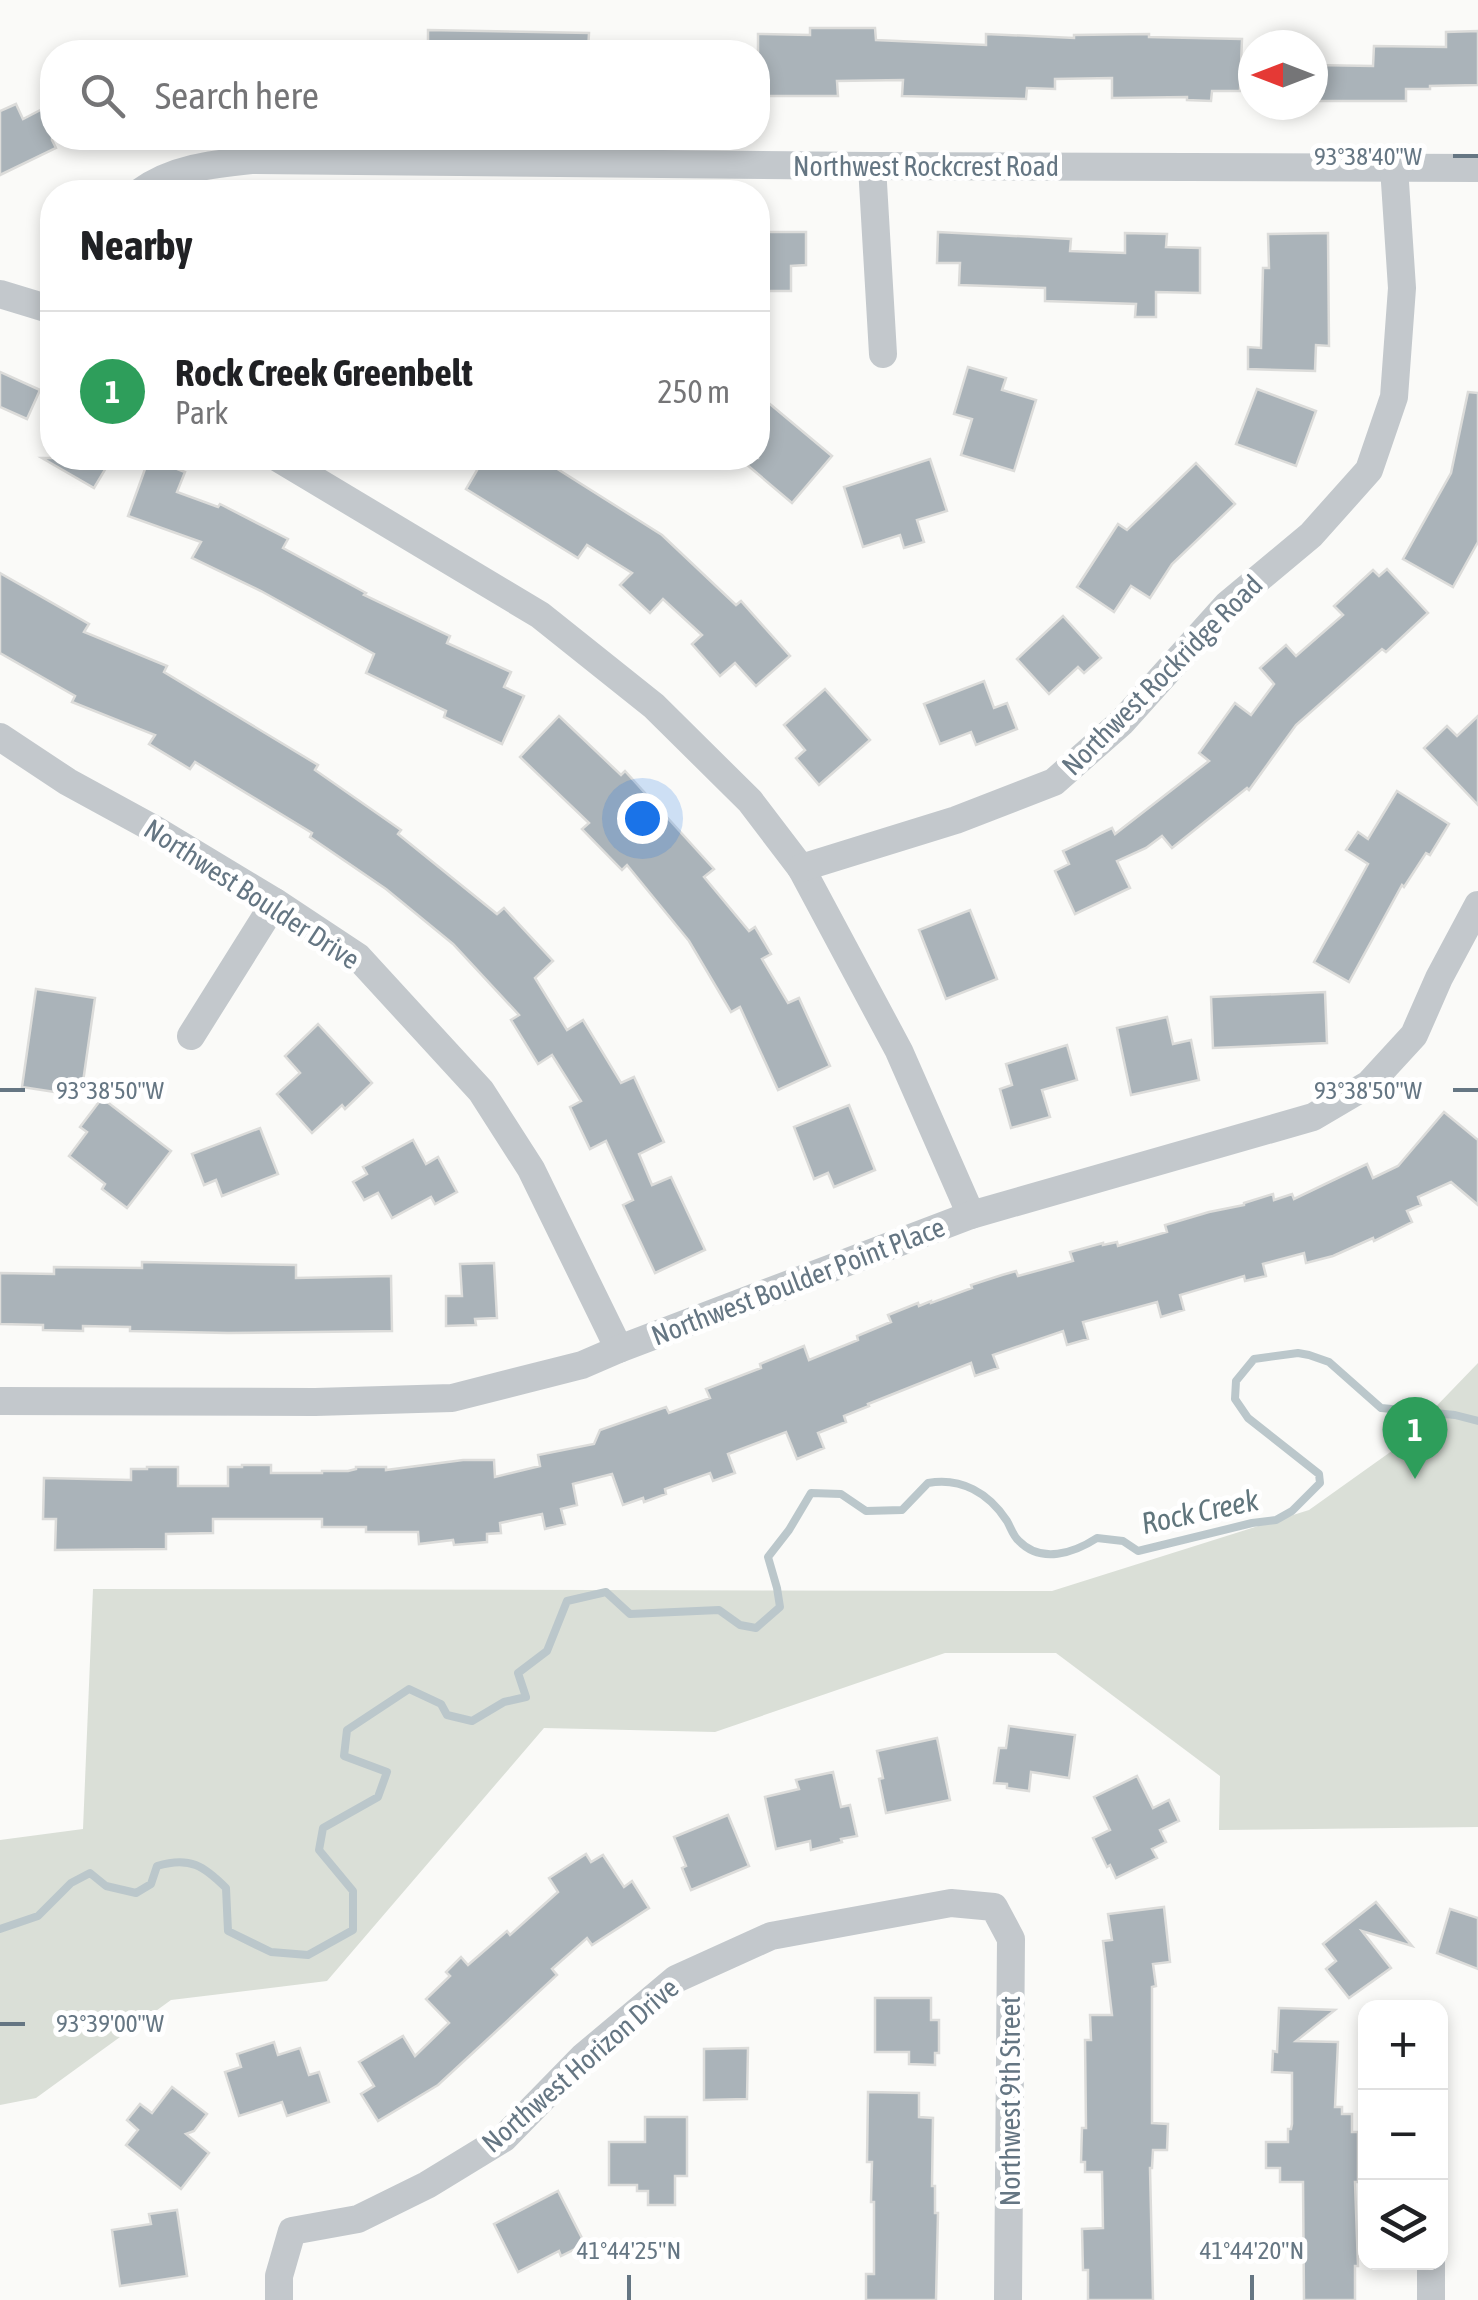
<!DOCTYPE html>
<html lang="en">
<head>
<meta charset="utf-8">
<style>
  :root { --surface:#fff; --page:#f6f6f6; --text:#202124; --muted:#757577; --line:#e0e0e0; --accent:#b45309 }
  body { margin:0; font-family:"Asap Condensed",sans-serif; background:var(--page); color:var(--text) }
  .controls { position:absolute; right:30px; bottom:30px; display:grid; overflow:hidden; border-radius:20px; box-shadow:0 5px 15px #0003 }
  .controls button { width:90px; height:90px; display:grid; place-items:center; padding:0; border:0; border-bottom:2px solid var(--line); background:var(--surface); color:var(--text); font:50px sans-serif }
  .compass { position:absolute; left:1238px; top:30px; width:90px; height:90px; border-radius:50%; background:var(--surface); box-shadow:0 5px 15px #0003; rotate:270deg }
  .you { position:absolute; left:642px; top:818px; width:35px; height:35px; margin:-25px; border:8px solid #fff; border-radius:50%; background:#1a73e8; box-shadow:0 0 0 15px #1a73e833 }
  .badge { display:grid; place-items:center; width:65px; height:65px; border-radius:50%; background:var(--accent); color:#fff; font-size:32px; font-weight:700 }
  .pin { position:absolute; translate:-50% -82px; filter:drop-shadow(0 2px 5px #0008) }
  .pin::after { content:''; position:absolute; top:52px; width:35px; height:30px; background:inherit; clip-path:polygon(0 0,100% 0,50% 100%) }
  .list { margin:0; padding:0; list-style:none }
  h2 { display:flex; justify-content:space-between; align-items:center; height:130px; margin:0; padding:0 40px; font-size:42px }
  h2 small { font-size:32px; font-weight:400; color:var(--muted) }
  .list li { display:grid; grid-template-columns:65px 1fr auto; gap:30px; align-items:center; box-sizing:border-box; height:160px; padding:0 40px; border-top:2px solid var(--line) }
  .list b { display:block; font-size:38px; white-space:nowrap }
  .list p { margin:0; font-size:32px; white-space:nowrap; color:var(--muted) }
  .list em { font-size:32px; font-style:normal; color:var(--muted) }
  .icon { flex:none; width:55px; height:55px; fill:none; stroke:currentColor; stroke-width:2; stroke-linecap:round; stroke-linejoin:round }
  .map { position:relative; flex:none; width:1478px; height:2300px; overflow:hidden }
  .search { position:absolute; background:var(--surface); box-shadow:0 5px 15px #0003; left:40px; top:40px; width:730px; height:110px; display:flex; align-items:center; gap:25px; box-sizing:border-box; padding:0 35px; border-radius:40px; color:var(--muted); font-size:38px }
  .panel { position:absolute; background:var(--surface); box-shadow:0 5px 15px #0003; left:40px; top:180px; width:730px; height:290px; border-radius:40px }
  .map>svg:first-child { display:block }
  .green { fill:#dadfd7 }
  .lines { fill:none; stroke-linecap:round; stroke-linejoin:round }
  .stream { stroke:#bbc7cb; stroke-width:8 }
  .building { fill:#aab3b9; stroke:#dcdcda; stroke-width:2.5 }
  .minor { stroke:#c3c8cc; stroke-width:28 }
  .ticks { fill:none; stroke:#657683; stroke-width:4 }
  .labels { text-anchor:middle; stroke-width:10; stroke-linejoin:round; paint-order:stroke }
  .street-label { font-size:28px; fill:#657683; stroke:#fff }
  .water-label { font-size:30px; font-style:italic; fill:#60757c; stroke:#fff }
  .ticks-label { font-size:25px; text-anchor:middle; fill:#657683; stroke:#fff; stroke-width:10; stroke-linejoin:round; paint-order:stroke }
</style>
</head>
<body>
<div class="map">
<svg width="1478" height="2300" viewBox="0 0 1478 2300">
  <rect width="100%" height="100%" fill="#fafaf8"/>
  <polygon class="green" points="1478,1363 1478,1827 1219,1830 1220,1776 1056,1653 945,1653 715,1732 544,1728 327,1981 171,2000 36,2098 0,2105 0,1840 83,1829 93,1589 1052,1591 1309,1510 1396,1448"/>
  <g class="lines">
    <path class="stream" d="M0,1929L38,1916L71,1883L90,1873L106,1886L136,1893L151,1884L157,1866C190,1856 204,1866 226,1888L228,1931L271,1952L308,1955L353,1930V1891L319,1850L323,1828L378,1797L387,1772L344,1756L347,1730L409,1689L441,1704L447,1715L472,1721L504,1702L526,1697L518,1673L547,1651L567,1601L606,1592L630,1614L719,1610L740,1625L756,1628L780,1607L777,1588L768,1557L789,1530L811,1493L841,1494L866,1511L902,1510L928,1483C961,1477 989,1493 1007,1521C1011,1528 1013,1536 1019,1541C1041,1564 1074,1553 1097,1538L1123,1541L1138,1551L1252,1523L1276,1520L1292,1511L1320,1483L1319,1474L1248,1418L1235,1399L1236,1381L1254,1359L1298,1353L1309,1355L1329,1362L1381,1408L1455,1415L1478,1421"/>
  </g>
  <g class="building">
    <polygon points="810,28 875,28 876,40 986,45 986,34 1074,38 1074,35 1149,34 1149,37 1242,39 1240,91 1212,91 1211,101 1187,100 1187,97 1112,98 1112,78 1055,79 1055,89 1027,88 1026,99 902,96 903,80 837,81 838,96 758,96 758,34 810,35"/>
    <polygon points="428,30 589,33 588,52 428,52"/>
    <polygon points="1478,31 1478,85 1430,86 1430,89 1406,89 1406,101 1313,101 1313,65 1373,66 1374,46 1446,47 1446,32"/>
    <polygon points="16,104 23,119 52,104 52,140 56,148 0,175 0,111"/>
    <polygon points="758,232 806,232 806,265 791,266 791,291 758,291"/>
    <polygon points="938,232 1071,239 1070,251 1125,253 1125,233 1167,234 1166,247 1200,248 1200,293 1156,292 1156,317 1135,317 1136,304 1045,301 1045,288 959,285 960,263 937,263"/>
    <polygon points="1328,233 1329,346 1316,345 1315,371 1248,369 1248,347 1261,348 1263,268 1269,268 1268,234"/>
    <polygon points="968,367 1006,378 1002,390 1036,400 1014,471 961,455 972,419 954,414"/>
    <polygon points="0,372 40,390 27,419 0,407"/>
    <polygon points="1257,389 1316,411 1296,466 1236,444"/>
    <polygon points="1468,392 1478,393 1478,542 1453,587 1403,559 1451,473"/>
    <polygon points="758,394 832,456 792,503 739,458 758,458"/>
    <polygon points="42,458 112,458 94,488"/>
    <polygon points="149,458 185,472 177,492 218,507 220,504 288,539 283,548 366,593 364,595 450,636 447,643 511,672 504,687 524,696 502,744 444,717 446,711 366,673 374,654 261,591 192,558 201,542 128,516"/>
    <polygon points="484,458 540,458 662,535 736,605 741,601 790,656 756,686 735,663 720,676 692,644 702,635 663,599 650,613 620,585 632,573 587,545 578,558 466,489"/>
    <polygon points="930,459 947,511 917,520 924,542 904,548 900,535 863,547 844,487"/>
    <polygon points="1196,463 1235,504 1172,564 1150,598 1131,586 1114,612 1077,587 1118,524 1127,530"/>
    <polygon points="1387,569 1428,613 1386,652 1382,649 1296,725 1249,790 1247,788 1172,848 1162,836 1146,848 1117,861 1130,888 1075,914 1055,871 1069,864 1063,851 1112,828 1115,834 1209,761 1199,753 1235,703 1251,715 1274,684 1260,668 1286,645 1296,656 1343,615 1334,606 1373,570 1379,576"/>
    <polygon points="0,573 89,624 84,632 167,666 164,672 318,765 315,770 401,830 398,834 497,914 504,908 553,961 535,978 567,1030 583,1020 621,1083 634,1077 664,1142 639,1154 652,1185 671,1177 705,1250 655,1273 623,1205 633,1200 606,1141 590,1149 570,1107 581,1101 552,1055 538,1064 511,1020 519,1015 453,944 386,889 310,837 312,833 195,762 190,769 149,744 155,735 72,702 75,696 0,653"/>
    <polygon points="1063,616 1101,658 1084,673 1078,667 1049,694 1017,659"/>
    <polygon points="984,681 994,708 1007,703 1017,729 976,745 971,732 940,744 924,704"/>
    <polygon points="825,689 870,740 819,785 796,758 805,750 784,725"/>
    <polygon points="559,716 621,775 625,771 714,869 704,877 749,931 755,927 771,954 762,959 788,1003 799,998 830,1066 778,1090 740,1007 731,1012 689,941 627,865 622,870 582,829 589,823 520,757"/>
    <polygon points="1478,716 1478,805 1424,748 1447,726 1457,736"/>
    <polygon points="1397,791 1449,824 1430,855 1426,853 1404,887 1402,885 1349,982 1314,962 1368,864 1346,850 1358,832 1368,839"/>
    <polygon points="970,910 997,979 946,999 919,930"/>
    <polygon points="36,989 95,998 81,1096 22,1087"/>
    <polygon points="1325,992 1327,1043 1213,1048 1211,997"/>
    <polygon points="1167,1017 1173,1044 1191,1040 1199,1080 1131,1095 1117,1028"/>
    <polygon points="318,1024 372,1083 345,1109 342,1105 312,1133 277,1094 300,1073 285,1056"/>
    <polygon points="1067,1045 1077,1080 1042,1090 1050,1117 1011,1128 1000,1089 1012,1085 1006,1064"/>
    <polygon points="102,1098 171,1151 127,1208 102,1189 105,1184 69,1156 87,1132 80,1127"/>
    <polygon points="849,1105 875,1170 834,1187 828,1173 814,1179 794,1127"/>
    <polygon points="1444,1112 1478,1140 1478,1205 1451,1182 1418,1197 1421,1205 1407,1211 1412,1222 1374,1241 1373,1238 1333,1256 1306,1263 1304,1253 1263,1264 1266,1276 1245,1281 1244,1276 1180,1295 1184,1310 1161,1317 1157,1302 1083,1322 1088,1339 1067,1345 1063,1331 993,1355 998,1368 975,1376 971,1363 868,1404 869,1406 844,1416 846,1422 818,1433 824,1448 797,1459 786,1432 728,1454 735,1473 713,1481 710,1473 665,1489 666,1494 644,1502 643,1498 623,1505 612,1474 573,1484 577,1505 561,1509 565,1524 545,1529 542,1514 500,1523 501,1533 487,1534 487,1542 454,1545 453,1540 419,1544 418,1532 366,1532 366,1527 322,1527 322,1519 213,1519 213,1533 166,1534 166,1549 55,1550 56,1519 43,1519 44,1478 131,1480 131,1469 147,1469 147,1467 178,1467 178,1486 228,1486 228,1467 242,1467 242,1465 271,1465 271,1473 322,1473 322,1471 348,1471 356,1469 356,1467 386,1467 386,1470 463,1460 494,1460 495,1477 540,1466 538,1455 594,1444 600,1430 666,1407 669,1413 710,1398 706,1389 761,1368 760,1364 804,1346 809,1360 858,1340 857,1336 891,1322 888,1315 918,1303 919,1306 931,1301 931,1303 972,1288 971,1285 1002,1275 1016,1271 1018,1276 1073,1261 1070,1252 1103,1243 1103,1245 1117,1242 1118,1246 1167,1232 1165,1225 1209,1212 1244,1205 1244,1203 1273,1194 1274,1200 1292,1194 1294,1199 1367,1164 1373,1178 1398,1166"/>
    <polygon points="260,1128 278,1174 222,1196 216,1180 204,1185 192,1154"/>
    <polygon points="413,1140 426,1164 438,1157 457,1192 435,1204 431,1197 392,1218 378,1193 364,1200 353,1182 367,1174 363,1167"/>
    <polygon points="142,1262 296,1265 296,1278 391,1276 392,1331 228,1333 130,1331 130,1327 83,1326 83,1331 43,1330 43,1325 0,1324 0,1273 54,1274 54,1267 142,1268"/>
    <polygon points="494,1263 497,1318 475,1319 476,1325 446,1326 446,1296 462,1296 460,1264"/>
    <polygon points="1009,1726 1075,1735 1069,1778 1031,1772 1029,1791 1007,1788 1007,1784 994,1783 999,1748 1006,1748"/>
    <polygon points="937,1738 950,1800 886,1813 879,1779 883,1778 877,1751"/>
    <polygon points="833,1772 841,1807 850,1805 857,1836 841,1839 842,1842 811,1850 810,1841 776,1849 765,1797 799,1789 796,1780"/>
    <polygon points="1137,1776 1153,1808 1169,1800 1179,1821 1160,1830 1166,1842 1152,1849 1157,1858 1116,1878 1110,1865 1107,1867 1093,1838 1110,1830 1094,1797"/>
    <polygon points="728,1815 749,1866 691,1890 682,1868 686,1866 674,1837"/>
    <polygon points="586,1854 591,1862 603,1855 624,1887 632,1881 649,1908 592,1945 587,1938 552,1969 557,1975 438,2085 378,2121 361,2094 374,2086 359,2062 403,2036 415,2056 449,2023 426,1999 450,1976 446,1972 461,1957 468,1965 507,1931 510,1935 558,1892 549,1878"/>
    <polygon points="1376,1902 1412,1946 1362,1931 1391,1968 1349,1998 1326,1969 1336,1961 1323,1944"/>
    <polygon points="1164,1907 1170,1962 1153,1964 1156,1986 1152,1987 1152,2123 1168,2124 1167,2150 1153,2150 1152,2168 1150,2168 1153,2300 1088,2300 1088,2270 1083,2270 1082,2229 1103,2228 1102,2172 1085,2172 1085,2162 1081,2162 1082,2128 1086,2128 1085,2040 1091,2040 1090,2015 1112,2015 1103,1941 1112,1940 1108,1914"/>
    <polygon points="1450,1909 1478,1918 1478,1969 1437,1953"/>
    <polygon points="875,1998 931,1998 931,2020 939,2020 939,2053 935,2053 935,2065 909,2064 909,2052 875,2052"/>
    <polygon points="1279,2008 1335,2010 1296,2041 1338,2042 1335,2107 1342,2107 1342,2114 1352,2114 1352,2132 1358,2132 1358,2182 1355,2182 1358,2266 1355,2266 1355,2300 1304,2300 1303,2182 1280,2182 1280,2168 1266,2168 1266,2142 1288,2142 1288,2129 1291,2129 1292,2124 1292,2073 1272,2072 1273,2051 1277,2052"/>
    <polygon points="274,2042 278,2055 300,2048 309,2075 319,2072 329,2102 287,2116 282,2102 239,2116 225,2072 241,2067 237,2054"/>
    <polygon points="748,2048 747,2099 704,2100 704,2049"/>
    <polygon points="172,2087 207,2114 194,2131 186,2134 209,2153 181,2189 126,2145 138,2130 127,2120 140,2104 152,2113"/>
    <polygon points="868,2092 919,2093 919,2117 933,2118 932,2186 935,2186 935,2213 938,2213 936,2300 866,2300 866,2274 874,2274 874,2202 871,2202 872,2162 867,2162"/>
    <polygon points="645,2117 687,2117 687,2176 675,2176 675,2205 648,2205 648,2191 637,2191 637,2185 609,2185 609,2142 645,2142"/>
    <polygon points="558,2191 585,2244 561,2256 559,2251 518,2272 494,2224"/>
    <polygon points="177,2210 187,2276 120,2286 112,2230 151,2224 149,2214"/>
  </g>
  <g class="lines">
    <g class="minor">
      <polyline points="872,166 883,354"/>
      <path d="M140,192C173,168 213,164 252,160L872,166L1478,168"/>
      <polyline points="0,294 46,308 52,312"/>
      <polyline points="278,458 540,615 654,706 750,801 801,868 899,1051 971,1215"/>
      <polyline points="0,737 68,782 154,829 275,902 358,957 481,1091 531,1169 619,1349"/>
      <polyline points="801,868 956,820 1054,782 1122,722 1227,605 1311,535 1369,470 1394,397 1402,288 1394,167"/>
      <polyline points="191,1036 275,902"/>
      <polyline points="0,1401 315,1402 452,1398 582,1365 619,1349 971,1215 1313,1117 1369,1084 1414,1035 1439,978 1478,905"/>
      <polyline points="279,2300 279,2276 292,2231 358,2219 427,2185 504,2138 583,2057 676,1979 771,1936 951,1903 994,1907 1011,1939 1008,2300"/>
      <polyline points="1431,2300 1431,2262"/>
    </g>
  </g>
  <path class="ticks" d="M1453,156H1478M0,1090H25M1453,1090H1478M0,2024H25M629,2275V2300M1252,2275V2300"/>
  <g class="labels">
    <g class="street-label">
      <text x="926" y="176">Northwest Rockcrest Road</text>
      <text transform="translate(1162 675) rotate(-45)" y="10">Northwest Rockridge Road</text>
      <text transform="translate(252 894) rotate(33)" y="10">Northwest Boulder Drive</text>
      <text transform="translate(798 1281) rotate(-21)" y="10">Northwest Boulder Point Place</text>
      <text transform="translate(580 2065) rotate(-41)" y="10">Northwest Horizon Drive</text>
      <text transform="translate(1010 2101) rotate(-90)" y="10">Northwest 9th Street</text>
    </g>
    <g class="water-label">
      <text transform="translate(1200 1512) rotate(-12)" y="10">Rock Creek</text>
    </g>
  </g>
  <g class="ticks-label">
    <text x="1368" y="165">93°38'40"W</text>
    <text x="1368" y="1099">93°38'50"W</text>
    <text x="110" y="1099">93°38'50"W</text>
    <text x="110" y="2032">93°39'00"W</text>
    <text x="629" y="2259">41°44'25"N</text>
    <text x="1252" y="2259">41°44'20"N</text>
  </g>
</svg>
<div class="controls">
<button>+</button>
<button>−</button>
<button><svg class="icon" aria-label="layers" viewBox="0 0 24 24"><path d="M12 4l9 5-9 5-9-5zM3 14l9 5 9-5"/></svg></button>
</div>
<svg class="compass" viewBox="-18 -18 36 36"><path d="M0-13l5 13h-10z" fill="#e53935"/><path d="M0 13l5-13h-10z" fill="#757577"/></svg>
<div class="you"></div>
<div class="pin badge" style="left:1415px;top:1479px;background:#2e9e5b">1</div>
<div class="search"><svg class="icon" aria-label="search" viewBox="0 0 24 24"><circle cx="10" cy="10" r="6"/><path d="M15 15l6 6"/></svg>Search here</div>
<section class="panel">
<h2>Nearby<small></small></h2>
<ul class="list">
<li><span class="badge" style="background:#2e9e5b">1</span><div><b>Rock Creek Greenbelt</b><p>Park</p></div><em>250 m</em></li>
</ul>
</section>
</div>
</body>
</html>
